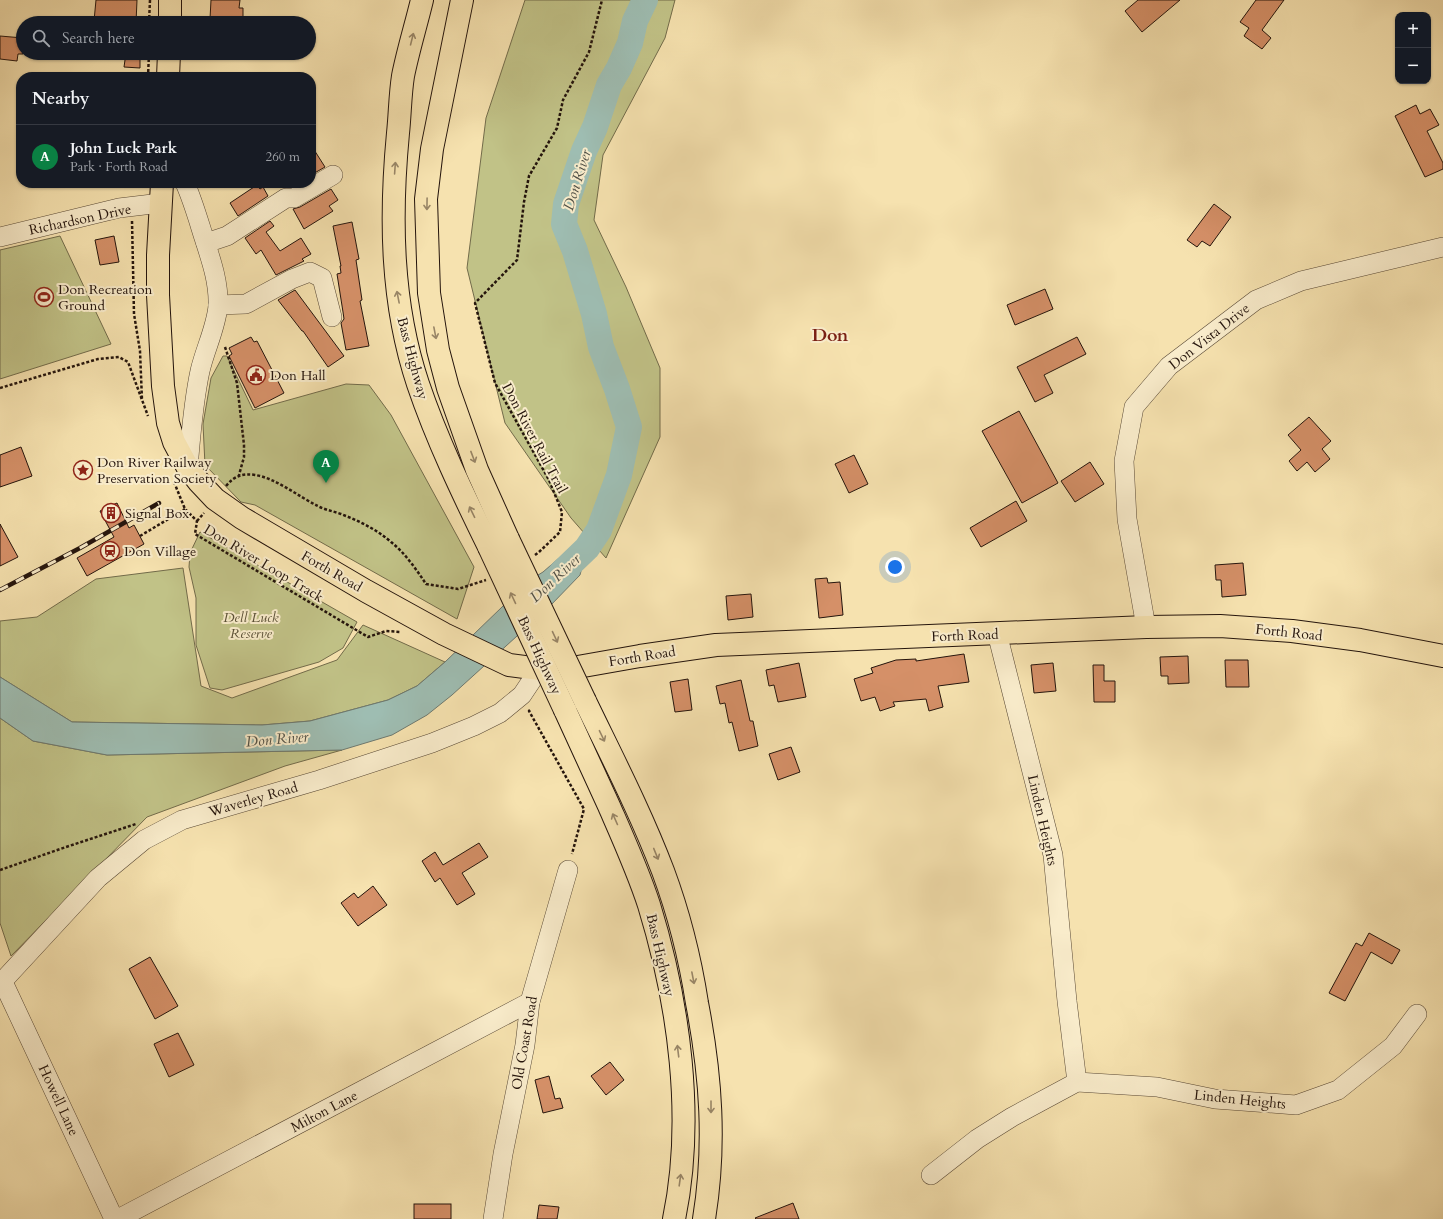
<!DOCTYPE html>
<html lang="en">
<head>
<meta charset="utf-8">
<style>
  :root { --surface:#171b24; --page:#20242c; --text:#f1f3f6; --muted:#9ea1a6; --line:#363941; --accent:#0b8043 }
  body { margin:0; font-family:Cardo,serif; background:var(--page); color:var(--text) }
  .controls { position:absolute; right:12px; top:12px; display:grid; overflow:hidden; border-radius:8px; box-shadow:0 1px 3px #0004 }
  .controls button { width:36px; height:36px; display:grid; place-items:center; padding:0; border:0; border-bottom:1px solid var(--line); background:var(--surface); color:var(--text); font:20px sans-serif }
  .you { position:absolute; left:895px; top:567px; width:14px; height:14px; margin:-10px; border:3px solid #fff; border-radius:50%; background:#1a73e8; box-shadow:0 0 0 6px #1a73e833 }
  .badge { display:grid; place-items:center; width:26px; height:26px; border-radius:50%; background:var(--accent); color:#fff; font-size:13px; font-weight:700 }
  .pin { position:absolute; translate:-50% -33px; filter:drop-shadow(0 1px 2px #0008) }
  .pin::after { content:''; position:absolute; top:21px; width:14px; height:12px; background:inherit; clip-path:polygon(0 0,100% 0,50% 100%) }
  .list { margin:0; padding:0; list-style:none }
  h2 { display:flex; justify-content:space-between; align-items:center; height:52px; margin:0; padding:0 16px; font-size:17px }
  h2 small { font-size:13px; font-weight:400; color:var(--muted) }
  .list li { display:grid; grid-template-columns:26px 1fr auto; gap:12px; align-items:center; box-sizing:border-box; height:64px; padding:0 16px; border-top:1px solid var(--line) }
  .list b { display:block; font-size:15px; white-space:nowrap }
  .list p { margin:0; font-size:13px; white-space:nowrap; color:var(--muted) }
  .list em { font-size:13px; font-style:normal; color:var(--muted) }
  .icon { flex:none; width:22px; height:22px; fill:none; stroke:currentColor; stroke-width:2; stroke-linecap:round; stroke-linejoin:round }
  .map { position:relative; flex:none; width:1443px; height:1219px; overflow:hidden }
  .search { position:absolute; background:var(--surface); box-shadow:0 1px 3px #0004; left:16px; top:16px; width:300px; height:44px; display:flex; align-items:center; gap:10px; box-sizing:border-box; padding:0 14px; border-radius:22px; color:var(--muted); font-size:15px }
  .panel { position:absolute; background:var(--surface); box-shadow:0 1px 3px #0004; left:16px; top:72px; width:300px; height:116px; border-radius:16px }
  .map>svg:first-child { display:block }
  .green { fill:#c1c287; stroke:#726b4a }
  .water { fill:#9ebdb2; stroke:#6d7970 }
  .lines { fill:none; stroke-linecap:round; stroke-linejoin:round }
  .river { stroke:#9ebdb2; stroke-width:26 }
  .building { fill:#d59068; stroke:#24140c }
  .minor-casing { stroke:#584835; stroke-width:20 }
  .major-casing { stroke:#24140c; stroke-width:24 }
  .highway-casing { stroke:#24140c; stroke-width:24 }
  .path { stroke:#24140c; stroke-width:2.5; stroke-dasharray:3 2; stroke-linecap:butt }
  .minor { stroke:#f9eccb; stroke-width:19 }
  .major { stroke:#f6e2af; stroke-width:22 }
  .highway { stroke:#f6e2af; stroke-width:22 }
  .rail-casing { stroke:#24140c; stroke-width:4.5 }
  .rail { stroke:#f9eccb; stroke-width:3; stroke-dasharray:9; stroke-linecap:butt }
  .highway-bridge-casing { stroke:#24140c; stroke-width:24; stroke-linecap:butt }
  .highway-bridge { stroke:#f6e2af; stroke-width:22 }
  .oneway { stroke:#988566 }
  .labels { text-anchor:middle; stroke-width:4; stroke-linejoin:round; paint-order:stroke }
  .street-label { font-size:14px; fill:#24140c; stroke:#f9eccb }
  .poi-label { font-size:14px; fill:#24140c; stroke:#f9eccb; text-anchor:start }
  .park-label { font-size:14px; font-style:italic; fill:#5b5137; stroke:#f9eccb }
  .water-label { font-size:15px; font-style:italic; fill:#4f4f46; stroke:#f9eccb }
  .district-label { font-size:18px; font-weight:bold; fill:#7a1f14; stroke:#f9eccb }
</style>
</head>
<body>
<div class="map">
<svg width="1443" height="1219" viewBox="0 0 1443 1219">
  <rect width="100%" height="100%" fill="#f6e2af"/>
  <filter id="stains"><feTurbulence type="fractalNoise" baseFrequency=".005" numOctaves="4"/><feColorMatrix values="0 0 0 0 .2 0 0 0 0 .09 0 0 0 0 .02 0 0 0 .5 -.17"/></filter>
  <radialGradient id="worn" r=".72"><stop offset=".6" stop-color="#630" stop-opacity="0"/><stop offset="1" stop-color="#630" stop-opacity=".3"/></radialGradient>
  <g class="green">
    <polygon points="525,0 675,0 665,38 603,155 594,220 626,287 660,368 660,437 606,558 571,518 505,423 467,268 486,118"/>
    <polygon points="60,236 111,344 0,379 0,250"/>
    <polygon points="223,356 227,356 253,410 346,384 369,385 391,415 474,567 457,619 255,505 241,502 205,465 203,424 211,378"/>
    <polygon points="200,532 357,622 343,648 319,662 222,690 210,688 196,645 196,598 189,567 190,553"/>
    <polygon points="183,568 201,686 232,698 337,660 363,625 445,662 417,686 388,700 310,721 262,725 72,722 0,677 0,621 37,617 96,579"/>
    <polygon points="0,718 33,741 107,755 342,750 285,766 147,817 11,956 0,923"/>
  </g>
  <polygon class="water" points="587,548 580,575 549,607 452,695 427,715 392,735 342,750 107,755 33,741 0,718 0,677 72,722 262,725 310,721 388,700 417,686 445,662 530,580 543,572 566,552"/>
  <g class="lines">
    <polyline class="river" points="561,573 587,548 599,530 619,475 629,427 617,389 601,347 594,314 575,251 564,224 566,204 584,151 595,127 609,85 619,68 630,43 635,21 645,0"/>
  </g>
  <g class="building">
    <polygon points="96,0 137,0 136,23 94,21"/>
    <polygon points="211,0 240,0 239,8 243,8 243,21 210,19"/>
    <polygon points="1138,0 1180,0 1142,32 1125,11"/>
    <polygon points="1256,0 1284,0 1262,30 1271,38 1262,49 1244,36 1249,28 1240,22"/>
    <polygon points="0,36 23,38 23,54 18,54 17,61 0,59"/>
    <polygon points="126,53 140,53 140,68 124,67"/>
    <polygon points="1416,105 1420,114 1430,109 1439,125 1427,131 1443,163 1443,169 1425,177 1395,116"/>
    <polygon points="311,145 325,167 311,175"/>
    <polygon points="257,185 260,189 263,187 268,196 238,216 230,203"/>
    <polygon points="331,189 338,200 329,206 333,211 304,229 293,209 300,207"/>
    <polygon points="1214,204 1231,217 1210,246 1202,241 1197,247 1187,240"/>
    <polygon points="270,221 274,226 266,232 280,251 301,238 311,254 302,259 304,261 276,275 261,250 256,254 245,238"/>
    <polygon points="352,222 359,259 356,260 362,300 360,301 369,346 346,350 341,323 344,319 343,312 337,274 341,273 340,266 341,266 333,226"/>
    <polygon points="114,236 119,262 100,265 95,240"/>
    <polygon points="1045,289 1053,309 1015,325 1007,305"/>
    <polygon points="295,290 344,356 328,367 303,331 302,331 278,300"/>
    <polygon points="251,337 254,342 257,341 284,393 255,408 229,356 232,354 229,348"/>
    <polygon points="1077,337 1086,354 1044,375 1053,393 1035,402 1017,367"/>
    <polygon points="1019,411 1058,483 1022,503 982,431"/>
    <polygon points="1309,417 1331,441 1322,449 1330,459 1315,472 1307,462 1297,471 1289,461 1301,450 1288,435"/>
    <polygon points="21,447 32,476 0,487 0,455"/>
    <polygon points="854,455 868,484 849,493 835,464"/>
    <polygon points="1090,462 1104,484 1075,502 1061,481"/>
    <polygon points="1016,501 1027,521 981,547 970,528"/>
    <polygon points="117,503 129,528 134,525 144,544 87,576 77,558 114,537 100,511"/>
    <polygon points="0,524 18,557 0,566"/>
    <polygon points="1243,563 1246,595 1222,597 1221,580 1216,580 1215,565"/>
    <polygon points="827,578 828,583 840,582 843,615 819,618 815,579"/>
    <polygon points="751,594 753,617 728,620 726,596"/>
    <polygon points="964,654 969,682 938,686 943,707 929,711 926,699 893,702 895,706 880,711 875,697 861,701 854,679 873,673 871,668 896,660 916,659 916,661"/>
    <polygon points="1188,656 1189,683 1168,684 1168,676 1161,676 1160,657"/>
    <polygon points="1225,660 1248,660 1249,687 1226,687"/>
    <polygon points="799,663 806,697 778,702 774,685 769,686 766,670"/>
    <polygon points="1053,663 1056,691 1034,693 1031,665"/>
    <polygon points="1093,665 1104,665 1104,681 1115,681 1115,702 1094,702"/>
    <polygon points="688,679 692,710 675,712 670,682"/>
    <polygon points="741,680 750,721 753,721 758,746 739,751 732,722 729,723 725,703 720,704 716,686"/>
    <polygon points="791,747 800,772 778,780 769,754"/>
    <polygon points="479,843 488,857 462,873 475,894 457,905 440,878 435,882 422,861 435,852 443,865"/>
    <polygon points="373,886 387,905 358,926 341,903 354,893 358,898"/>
    <polygon points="1369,933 1400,950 1392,964 1371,952 1345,1001 1329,993 1356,943 1362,946"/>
    <polygon points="150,957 178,1006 155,1019 129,969"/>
    <polygon points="178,1033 194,1065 169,1077 154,1044"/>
    <polygon points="610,1062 624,1080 606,1095 591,1076"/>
    <polygon points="549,1076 555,1099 560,1098 563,1108 543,1113 535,1080"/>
    <polygon points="793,1203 799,1219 756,1219 755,1218"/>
    <rect x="414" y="1204" width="37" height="15"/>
    <polygon points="539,1205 559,1207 557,1219 537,1219"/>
  </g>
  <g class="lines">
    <g class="minor-casing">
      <g id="minor">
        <path d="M185,183C193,201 198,219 204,238C211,260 219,282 218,306C216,328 205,349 200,371C193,403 191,434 188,468"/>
        <polyline points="0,237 119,208 161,203"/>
        <polyline points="206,243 227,236 286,198 294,198 333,175"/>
        <polyline points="218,305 246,304 292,279 310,272 322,278 332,317"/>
        <polyline points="1146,627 1127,519 1124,461 1134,407 1169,366 1256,300 1301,281 1443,247"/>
        <polyline points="997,633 1053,855 1067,1001 1077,1082"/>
        <polyline points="3,982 114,1219"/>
        <polyline points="0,984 98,878 144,840 182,820 319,780 432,743 474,726 500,713 522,695 534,677 534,668"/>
        <polyline points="931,1175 977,1139 1012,1117 1077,1082 1157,1087 1215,1099 1296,1105 1338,1090 1393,1046 1417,1014"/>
        <polyline points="118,1219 530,1002"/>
        <polyline points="493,1219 503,1154 525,1045 530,1002 568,870"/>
      </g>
    </g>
    <g class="major-casing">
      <g id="major">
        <polyline points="170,23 170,0"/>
        <polyline points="168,77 169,53"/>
        <polyline points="162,183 158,255 158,295 163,386 168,423 174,442 188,468 199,482 215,499 242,518 366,591 444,634 509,665 555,671 640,656 716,645 1146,627 1220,626 1292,631 1360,640 1443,656"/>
      </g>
    </g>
    <g class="highway-casing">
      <g id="highway">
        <path d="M422,0C416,25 408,51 403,76C400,95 400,115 398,133C390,217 391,303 418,384C437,440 463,494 489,547"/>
        <polyline points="462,0 432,149 426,199 429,293 438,350 448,388 477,470 508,539"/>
        <path d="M585,701C612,757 641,813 663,871C679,914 690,958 697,1003C711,1076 716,1145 704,1219"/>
        <path d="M565,710C580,742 594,774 609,806C623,838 638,871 649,905C679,1003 695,1118 674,1219"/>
      </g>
    </g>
    <g class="path">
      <polyline points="149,23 150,0"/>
      <polyline points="148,77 149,53"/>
      <polyline points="132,221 134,314 140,351 142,400"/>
      <polyline points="225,347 237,383 244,445 244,457 239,475"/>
      <polyline points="0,388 98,359 119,357 128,362 148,416"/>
      <polyline points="174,482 185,509 197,521 195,534 368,637 386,631 401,632"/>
      <path d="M226,486C234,476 243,473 255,475C276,478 299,497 318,506C325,510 333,511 341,514C359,521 376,529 391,542C405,553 416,569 426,584L458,589L486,580"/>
      <polyline points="197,521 204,513"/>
      <polyline points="140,536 185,509"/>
      <polyline points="535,555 539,552 560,532 562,512 549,480 495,383 475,303 517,260 524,202 529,176 557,128 563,100 589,52 602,0"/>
      <polyline points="530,710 529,711 584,809 572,854"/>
      <polyline points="0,870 66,847 136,824"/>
    </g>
    <use href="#minor" class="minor"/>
    <use href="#major" class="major"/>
    <use href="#highway" class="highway"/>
    <g class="rail-casing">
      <polyline id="rail" points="0,590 80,548 159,503"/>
    </g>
    <use href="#rail" class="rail"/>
    <g class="highway-bridge-casing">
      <g id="highway-bridge">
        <polyline points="508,539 585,701"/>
        <polyline points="489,547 565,710"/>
      </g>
    </g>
    <use href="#highway-bridge" class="highway-bridge"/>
  </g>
  <defs><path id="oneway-shaft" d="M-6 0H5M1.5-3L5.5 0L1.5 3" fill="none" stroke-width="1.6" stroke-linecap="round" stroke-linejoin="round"/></defs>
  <g class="oneway">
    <use href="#oneway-shaft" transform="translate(412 39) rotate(-76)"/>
    <use href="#oneway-shaft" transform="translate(395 168) rotate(-86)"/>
    <use href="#oneway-shaft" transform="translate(427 204) rotate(91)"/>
    <use href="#oneway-shaft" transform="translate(398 297) rotate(-101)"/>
    <use href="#oneway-shaft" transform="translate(435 333) rotate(79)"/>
    <use href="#oneway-shaft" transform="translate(473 457) rotate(69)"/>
    <use href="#oneway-shaft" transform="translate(472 512) rotate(-116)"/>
    <use href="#oneway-shaft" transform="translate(513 598) rotate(-115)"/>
    <use href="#oneway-shaft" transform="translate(555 637) rotate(65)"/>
    <use href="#oneway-shaft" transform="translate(602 736) rotate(64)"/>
    <use href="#oneway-shaft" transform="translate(615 819) rotate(-114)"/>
    <use href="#oneway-shaft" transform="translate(656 854) rotate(68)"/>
    <use href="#oneway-shaft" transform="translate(693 978) rotate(79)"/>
    <use href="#oneway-shaft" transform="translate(678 1051) rotate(-97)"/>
    <use href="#oneway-shaft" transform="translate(711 1107) rotate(90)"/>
    <use href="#oneway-shaft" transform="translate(680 1180) rotate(-82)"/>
  </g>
  <defs>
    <g id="stadium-ring" transform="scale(1)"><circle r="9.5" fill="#f9eccb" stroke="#8f2418" stroke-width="1.5"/><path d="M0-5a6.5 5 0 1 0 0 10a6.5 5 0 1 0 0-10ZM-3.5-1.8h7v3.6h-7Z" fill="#8f2418"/></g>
    <g id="civic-ring" transform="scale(1)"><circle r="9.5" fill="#f9eccb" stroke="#8f2418" stroke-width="1.5"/><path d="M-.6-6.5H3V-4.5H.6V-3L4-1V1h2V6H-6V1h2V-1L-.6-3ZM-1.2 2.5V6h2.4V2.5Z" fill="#8f2418"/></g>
    <g id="sight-ring" transform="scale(1)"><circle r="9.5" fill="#f9eccb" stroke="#8f2418" stroke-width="1.5"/><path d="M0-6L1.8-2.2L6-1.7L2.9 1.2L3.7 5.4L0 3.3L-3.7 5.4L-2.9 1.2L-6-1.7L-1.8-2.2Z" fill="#8f2418"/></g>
    <g id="building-ring" transform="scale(1)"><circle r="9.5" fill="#f9eccb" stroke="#8f2418" stroke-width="1.5"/><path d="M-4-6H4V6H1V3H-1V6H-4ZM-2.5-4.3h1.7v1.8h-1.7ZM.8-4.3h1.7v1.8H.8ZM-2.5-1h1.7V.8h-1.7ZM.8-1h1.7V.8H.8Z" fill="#8f2418"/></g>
    <g id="station-ring" transform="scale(1)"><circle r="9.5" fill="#f9eccb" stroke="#8f2418" stroke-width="1.5"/><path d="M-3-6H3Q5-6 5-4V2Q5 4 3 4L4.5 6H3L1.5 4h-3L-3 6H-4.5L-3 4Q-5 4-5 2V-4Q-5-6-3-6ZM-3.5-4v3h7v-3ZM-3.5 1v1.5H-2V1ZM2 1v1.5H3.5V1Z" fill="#8f2418"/></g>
  </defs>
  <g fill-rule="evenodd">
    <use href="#stadium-ring" x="44" y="297"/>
    <use href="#civic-ring" x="256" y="375"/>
    <use href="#sight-ring" x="83" y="470"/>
    <use href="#building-ring" x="111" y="513"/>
    <use href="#station-ring" x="110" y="551"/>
  </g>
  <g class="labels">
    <g class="street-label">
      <text transform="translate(80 219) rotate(-12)" y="5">Richardson Drive</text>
      <text transform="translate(1209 336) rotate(-38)" y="5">Don Vista Drive</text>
      <text transform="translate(413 358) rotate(75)" y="5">Bass Highway</text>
      <text transform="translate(535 438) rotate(62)" y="5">Don River Rail Trail</text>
      <text transform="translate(264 563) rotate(31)" y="5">Don River Loop Track</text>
      <text transform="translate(332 571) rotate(30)" y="5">Forth Road</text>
      <text transform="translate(1289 632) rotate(6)" y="5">Forth Road</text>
      <text transform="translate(965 635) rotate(-2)" y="5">Forth Road</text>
      <text transform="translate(540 655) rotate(65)" y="5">Bass Highway</text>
      <text transform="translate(642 656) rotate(-9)" y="5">Forth Road</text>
      <text transform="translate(253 799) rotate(-16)" y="5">Waverley Road</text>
      <text transform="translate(1043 820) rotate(77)" y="5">Linden Heights</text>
      <text transform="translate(661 955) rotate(77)" y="5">Bass Highway</text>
      <text transform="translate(524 1043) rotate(-80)" y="5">Old Coast Road</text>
      <text transform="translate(1240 1099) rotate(6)" y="5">Linden Heights</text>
      <text transform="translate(59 1100) rotate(65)" y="5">Howell Lane</text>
      <text transform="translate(324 1111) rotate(-28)" y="5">Milton Lane</text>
    </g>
    <g class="poi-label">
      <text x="58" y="294">Don Recreation<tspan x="58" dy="16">Ground</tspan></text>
      <text x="270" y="380">Don Hall</text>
      <text x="97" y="467">Don River Railway<tspan x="97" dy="16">Preservation Society</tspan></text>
      <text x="125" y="518">Signal Box</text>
      <text x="124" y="556">Don Village</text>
    </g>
    <g class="park-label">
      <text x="251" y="622">Dell Luck<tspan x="251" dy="16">Reserve</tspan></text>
    </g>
    <g class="water-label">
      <text transform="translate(577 180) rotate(-73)" y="5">Don River</text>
      <text transform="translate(555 578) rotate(-43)" y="5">Don River</text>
      <text transform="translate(277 739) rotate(-5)" y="5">Don River</text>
    </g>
    <g class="district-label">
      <text x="830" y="341">Don</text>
    </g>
  </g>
  <rect width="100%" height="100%" filter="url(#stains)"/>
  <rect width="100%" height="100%" fill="url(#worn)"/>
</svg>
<div class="controls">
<button>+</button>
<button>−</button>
</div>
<div class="you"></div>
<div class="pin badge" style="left:326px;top:483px">A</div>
<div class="search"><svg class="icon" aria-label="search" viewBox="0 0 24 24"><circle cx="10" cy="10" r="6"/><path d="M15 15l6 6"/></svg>Search here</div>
<section class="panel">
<h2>Nearby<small></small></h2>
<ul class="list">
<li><span class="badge">A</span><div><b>John Luck Park</b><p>Park · Forth Road</p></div><em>260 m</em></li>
</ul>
</section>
</div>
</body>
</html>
